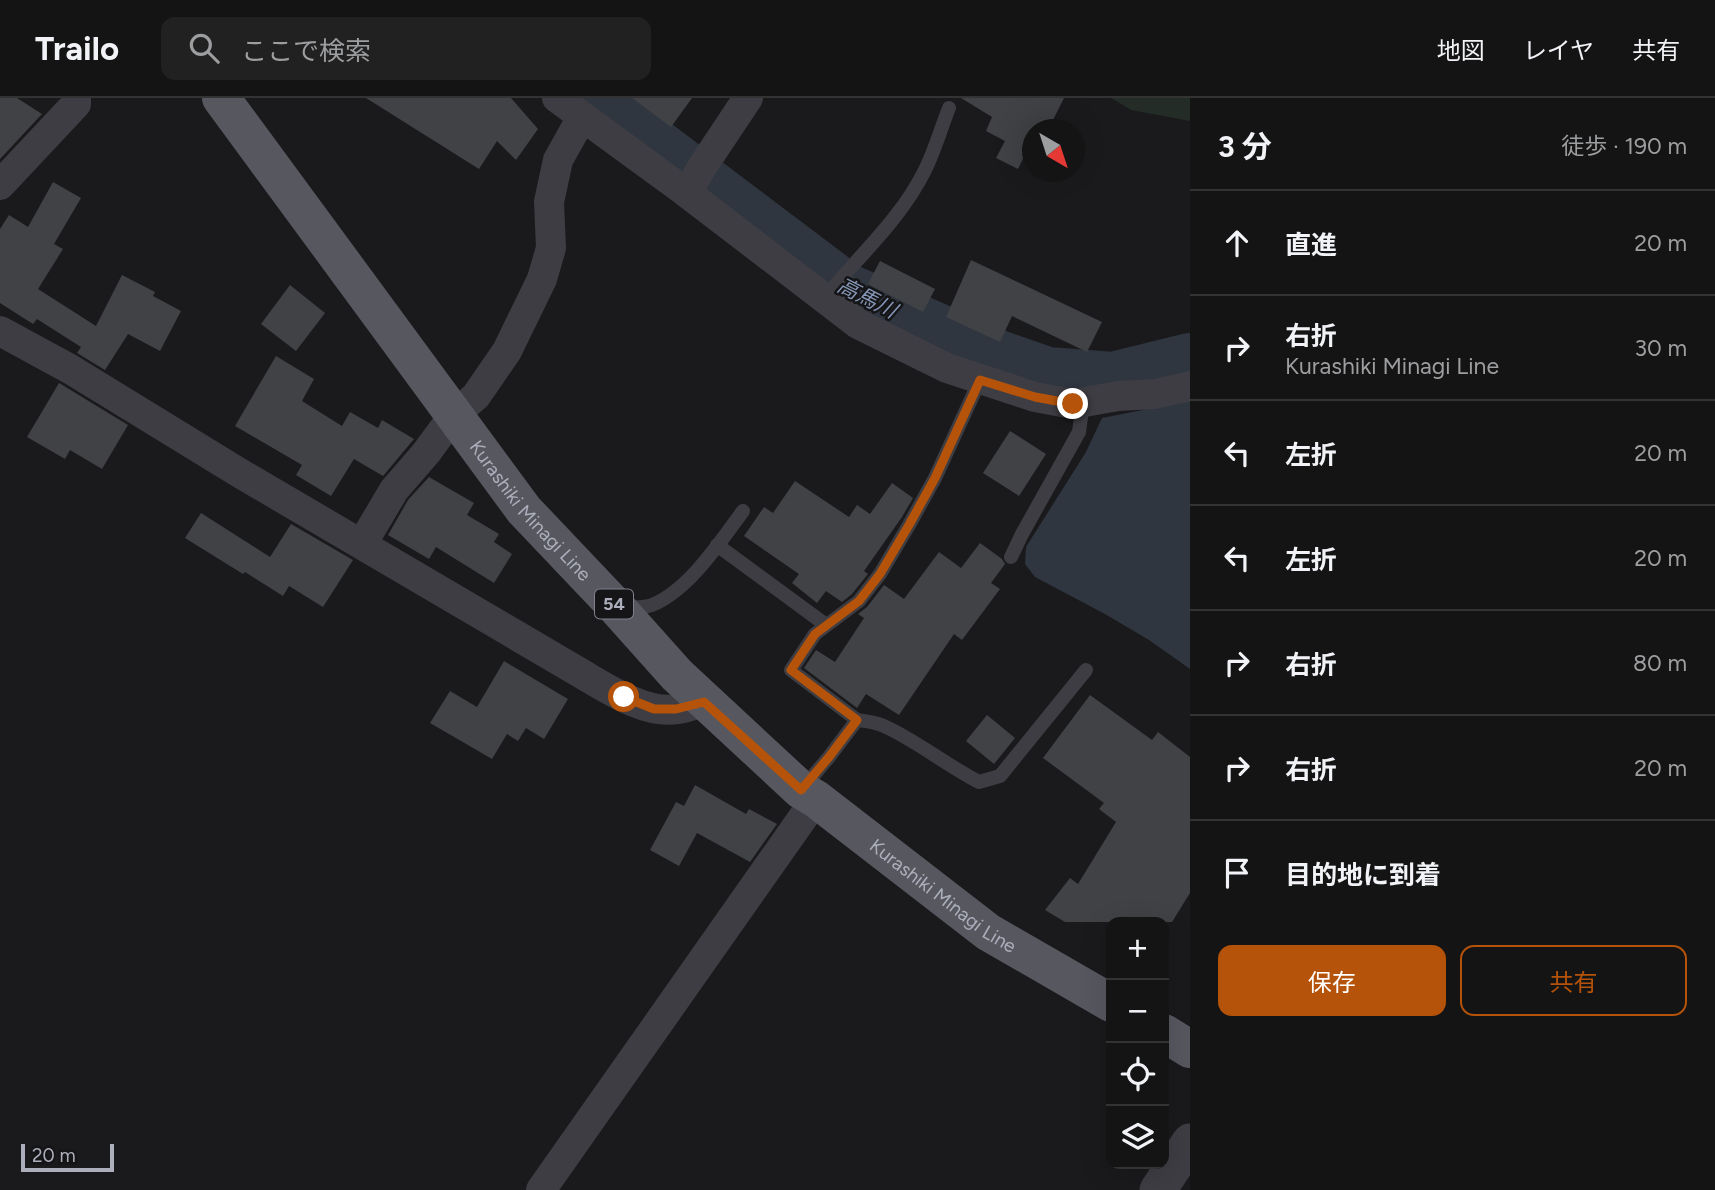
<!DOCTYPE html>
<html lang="ja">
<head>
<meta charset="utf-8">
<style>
  :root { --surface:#141415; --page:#212122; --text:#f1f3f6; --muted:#9d9ea0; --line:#333334; --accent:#b45309 }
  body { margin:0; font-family:Figtree,"Noto Sans JP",sans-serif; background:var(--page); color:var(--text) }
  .controls { position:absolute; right:21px; bottom:21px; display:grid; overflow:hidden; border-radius:14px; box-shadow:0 7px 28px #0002 }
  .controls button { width:63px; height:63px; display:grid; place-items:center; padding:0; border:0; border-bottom:2px solid var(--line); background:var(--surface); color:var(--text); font:35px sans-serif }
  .compass { position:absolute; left:1022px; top:21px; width:63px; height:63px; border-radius:50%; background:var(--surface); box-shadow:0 7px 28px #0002; rotate:141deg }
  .scale { position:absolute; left:21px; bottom:18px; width:93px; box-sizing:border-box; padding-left:7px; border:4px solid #acaebb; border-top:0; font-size:19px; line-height:24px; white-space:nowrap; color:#acaebb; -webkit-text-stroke:5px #151517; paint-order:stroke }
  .stop { position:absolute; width:21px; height:21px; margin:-16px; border:5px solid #b45309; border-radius:50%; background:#fff }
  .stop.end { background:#b45309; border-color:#fff; box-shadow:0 2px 7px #0008 }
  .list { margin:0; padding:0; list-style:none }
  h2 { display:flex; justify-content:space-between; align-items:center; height:91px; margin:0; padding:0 28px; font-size:30px }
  h2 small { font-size:23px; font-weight:400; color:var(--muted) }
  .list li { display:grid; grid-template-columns:46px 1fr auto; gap:21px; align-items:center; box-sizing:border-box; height:105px; padding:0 28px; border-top:2px solid var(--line) }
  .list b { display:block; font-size:26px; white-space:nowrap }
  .list p { margin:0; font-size:23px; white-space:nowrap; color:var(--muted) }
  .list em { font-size:23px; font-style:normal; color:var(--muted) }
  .actions { display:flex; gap:14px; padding:21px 28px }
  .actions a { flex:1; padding:16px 0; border:2px solid var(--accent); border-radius:14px; text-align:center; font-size:24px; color:var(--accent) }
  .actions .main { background:var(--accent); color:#fff }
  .icon { flex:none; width:38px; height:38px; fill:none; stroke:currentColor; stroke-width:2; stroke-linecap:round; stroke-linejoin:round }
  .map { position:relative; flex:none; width:1190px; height:1092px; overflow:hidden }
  header { display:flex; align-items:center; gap:42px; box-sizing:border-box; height:98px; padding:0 35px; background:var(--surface); border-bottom:2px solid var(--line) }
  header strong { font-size:33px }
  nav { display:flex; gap:38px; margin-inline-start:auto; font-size:24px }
  .search { width:490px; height:63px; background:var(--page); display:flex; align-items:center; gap:18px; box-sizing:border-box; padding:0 24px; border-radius:14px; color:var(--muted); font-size:26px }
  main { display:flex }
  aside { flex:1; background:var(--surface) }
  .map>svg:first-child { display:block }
  .green { fill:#232c26 }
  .water { fill:#2f3640 }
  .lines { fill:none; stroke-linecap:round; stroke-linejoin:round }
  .river { stroke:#2f3640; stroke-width:56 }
  .building { fill:#414246 }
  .service { stroke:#3d3d43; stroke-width:14 }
  .minor { stroke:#3d3d43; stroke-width:30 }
  .tertiary { stroke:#3d3d43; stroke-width:37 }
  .primary { stroke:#575760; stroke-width:38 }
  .route { stroke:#b45309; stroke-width:9 }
  .labels { text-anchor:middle; stroke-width:5; stroke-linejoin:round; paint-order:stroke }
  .shield { fill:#151517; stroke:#7f808a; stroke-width:2 }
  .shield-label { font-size:18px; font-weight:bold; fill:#acaebb }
  .street-label { font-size:19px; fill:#acaebb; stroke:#151517 }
  .water-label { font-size:21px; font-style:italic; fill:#8495b5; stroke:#151517 }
</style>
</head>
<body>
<header>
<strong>Trailo</strong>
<div class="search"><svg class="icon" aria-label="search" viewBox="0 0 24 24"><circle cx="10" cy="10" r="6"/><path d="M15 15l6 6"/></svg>ここで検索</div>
<nav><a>地図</a><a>レイヤ</a><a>共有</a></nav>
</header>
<main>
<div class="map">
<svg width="1190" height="1092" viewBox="0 0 1190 1092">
  <rect width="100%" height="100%" fill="#1a1a1c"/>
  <polygon class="green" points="1111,0 1190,0 1190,23 1131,12"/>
  <polygon class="water" points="1190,300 1190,571 1149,542 1105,516 1035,479 1025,466 1026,449 1086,354 1102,320 1163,308"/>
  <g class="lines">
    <polyline class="river" points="591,0 848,194 998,260 1047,277 1113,282 1190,263"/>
  </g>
  <g class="building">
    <polygon points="0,0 17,0 42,16 0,61"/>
    <polygon points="366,0 511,0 538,31 516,62 497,43 479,71"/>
    <polygon points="632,0 692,0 671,29"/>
    <polygon points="961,0 1064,0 1048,32 1032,32 1032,42 1018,71 996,60 1005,43 986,33 992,19"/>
    <polygon points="53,84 81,100 54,146 63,151 38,191 96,228 122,177 155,194 153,198 181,213 160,253 128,236 105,272 77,255 81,249 37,221 33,226 0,205 0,131 9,117 28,129"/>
    <polygon points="971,162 1102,224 1087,254 1012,218 1000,244 946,219"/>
    <polygon points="880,163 935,191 923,214 868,186"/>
    <polygon points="290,187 325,215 296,253 261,226"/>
    <polygon points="276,258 314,281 302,303 342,328 350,314 378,330 382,322 414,341 383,378 354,361 331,398 296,377 302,367 235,328"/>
    <polygon points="59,285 128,327 102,371 70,352 65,361 27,339"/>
    <polygon points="1010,333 1046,356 1019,398 983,375"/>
    <polygon points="429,379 474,405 467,417 499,436 494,444 512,456 494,485 436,449 429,461 388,437 408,402"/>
    <polygon points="795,383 849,419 857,407 870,416 892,385 913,400 902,419 864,473 868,476 852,496 842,504 826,493 817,505 792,485 799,476 744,438 764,409 773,415"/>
    <polygon points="201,415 270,459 291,426 353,462 323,509 289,488 283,498 245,474 243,476 185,440"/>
    <polygon points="980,445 1002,461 1005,466 991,485 1000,491 962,542 954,536 899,617 866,596 857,610 804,570 816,552 835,564 864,520 858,516 867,509 884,487 904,501 939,454 961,470"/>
    <polygon points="504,563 568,601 544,641 526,630 518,643 507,636 492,661 430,625 450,593 477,609"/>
    <polygon points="1090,597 1152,642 1158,634 1190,659 1190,795 1172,824 1065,824 1045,812 1070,780 1078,786 1116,724 1099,711 1104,705 1043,660"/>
    <polygon points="987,617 1015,640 994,666 966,643"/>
    <polygon points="695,687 746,716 749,711 777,726 750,764 697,735 679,768 650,752 676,704 684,708"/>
  </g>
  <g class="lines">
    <g class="service">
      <path d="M824,200C859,158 901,121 925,72C935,52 941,30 949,10"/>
      <polyline points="717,447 826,527"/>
      <polyline points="1011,459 1022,436 1079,334 1083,304"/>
      <path d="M625,510C634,509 644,510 652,507C689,492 720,444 743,413"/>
      <polyline points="857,622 791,572 815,536 859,503 880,476 909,427 935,380 980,282"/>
      <path d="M802,691L829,659L857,622C866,623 876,624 884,628C917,643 946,667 979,684L1000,678L1086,572"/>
    </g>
    <g class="minor">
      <polyline points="557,0 687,95 858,226 947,270 1035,299 1073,306 1118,298 1155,296 1190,288"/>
      <polyline points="0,87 76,6 76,0"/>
      <polyline points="687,95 702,69 748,0"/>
      <path d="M0,233L70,271L238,374L577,573C605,589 645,617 678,611C687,610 696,606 704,604"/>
      <polyline points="362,446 394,392 426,355 454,317 476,298 507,253 542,181 551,150 549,104 558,62 582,19"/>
      <polyline points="541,1092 816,701"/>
    </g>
    <polyline class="tertiary" points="1158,1092 1190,1044"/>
    <g class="primary">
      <path id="s1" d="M221,0L524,412L618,511L677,577L801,692L816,701L988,834L1111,905"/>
      <polyline points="1164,935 1190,951"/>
    </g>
  </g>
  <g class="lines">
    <polyline class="route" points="624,599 654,611 676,611 704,604 801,692 829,659 857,622 791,572 815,536 859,503 880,476 909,427 935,380 980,282 1035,299 1073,306"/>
  </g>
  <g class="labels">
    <rect class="shield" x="595" y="491.5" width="38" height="29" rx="5"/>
    <g class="shield-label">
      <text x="614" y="512">54</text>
    </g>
    <g class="street-label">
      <text dy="7" stroke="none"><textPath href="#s1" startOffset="516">Kurashiki Minagi Line</textPath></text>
      <text dy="7" stroke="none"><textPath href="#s1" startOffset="1083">Kurashiki Minagi Line</textPath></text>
    </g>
    <g class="water-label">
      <text transform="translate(867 200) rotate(27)" y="7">高馬川</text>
    </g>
  </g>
</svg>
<div class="controls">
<button>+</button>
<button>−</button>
<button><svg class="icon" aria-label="locate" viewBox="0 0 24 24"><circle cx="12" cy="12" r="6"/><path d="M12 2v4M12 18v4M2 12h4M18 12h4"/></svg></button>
<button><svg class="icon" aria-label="layers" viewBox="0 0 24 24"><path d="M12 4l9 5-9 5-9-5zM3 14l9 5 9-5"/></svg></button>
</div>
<svg class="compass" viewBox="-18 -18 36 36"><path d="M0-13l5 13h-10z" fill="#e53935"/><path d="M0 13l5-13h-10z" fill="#9d9ea0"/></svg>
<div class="scale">20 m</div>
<div class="stop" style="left:624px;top:599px"></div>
<div class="stop end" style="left:1073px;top:306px"></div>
</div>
<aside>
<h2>3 分<small>徒歩 · 190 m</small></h2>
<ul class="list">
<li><svg class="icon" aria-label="ahead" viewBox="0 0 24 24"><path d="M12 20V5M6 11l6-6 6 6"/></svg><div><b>直進</b></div><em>20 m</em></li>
<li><svg class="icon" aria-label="right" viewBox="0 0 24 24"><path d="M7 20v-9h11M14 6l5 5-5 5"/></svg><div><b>右折</b><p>Kurashiki Minagi Line</p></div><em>30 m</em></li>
<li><svg class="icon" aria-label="left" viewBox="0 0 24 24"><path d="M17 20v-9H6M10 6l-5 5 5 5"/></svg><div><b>左折</b></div><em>20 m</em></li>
<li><svg class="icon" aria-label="left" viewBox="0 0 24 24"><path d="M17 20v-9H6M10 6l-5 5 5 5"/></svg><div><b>左折</b></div><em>20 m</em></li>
<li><svg class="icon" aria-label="right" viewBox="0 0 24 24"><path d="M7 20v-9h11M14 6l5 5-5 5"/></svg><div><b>右折</b></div><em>80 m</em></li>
<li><svg class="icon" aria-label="right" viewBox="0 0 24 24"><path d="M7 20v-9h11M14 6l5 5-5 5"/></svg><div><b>右折</b></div><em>20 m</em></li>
<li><svg class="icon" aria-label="arrive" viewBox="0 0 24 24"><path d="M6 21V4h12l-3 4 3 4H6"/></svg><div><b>目的地に到着</b></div></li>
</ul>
<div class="actions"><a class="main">保存</a><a>共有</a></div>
</aside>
</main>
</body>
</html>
